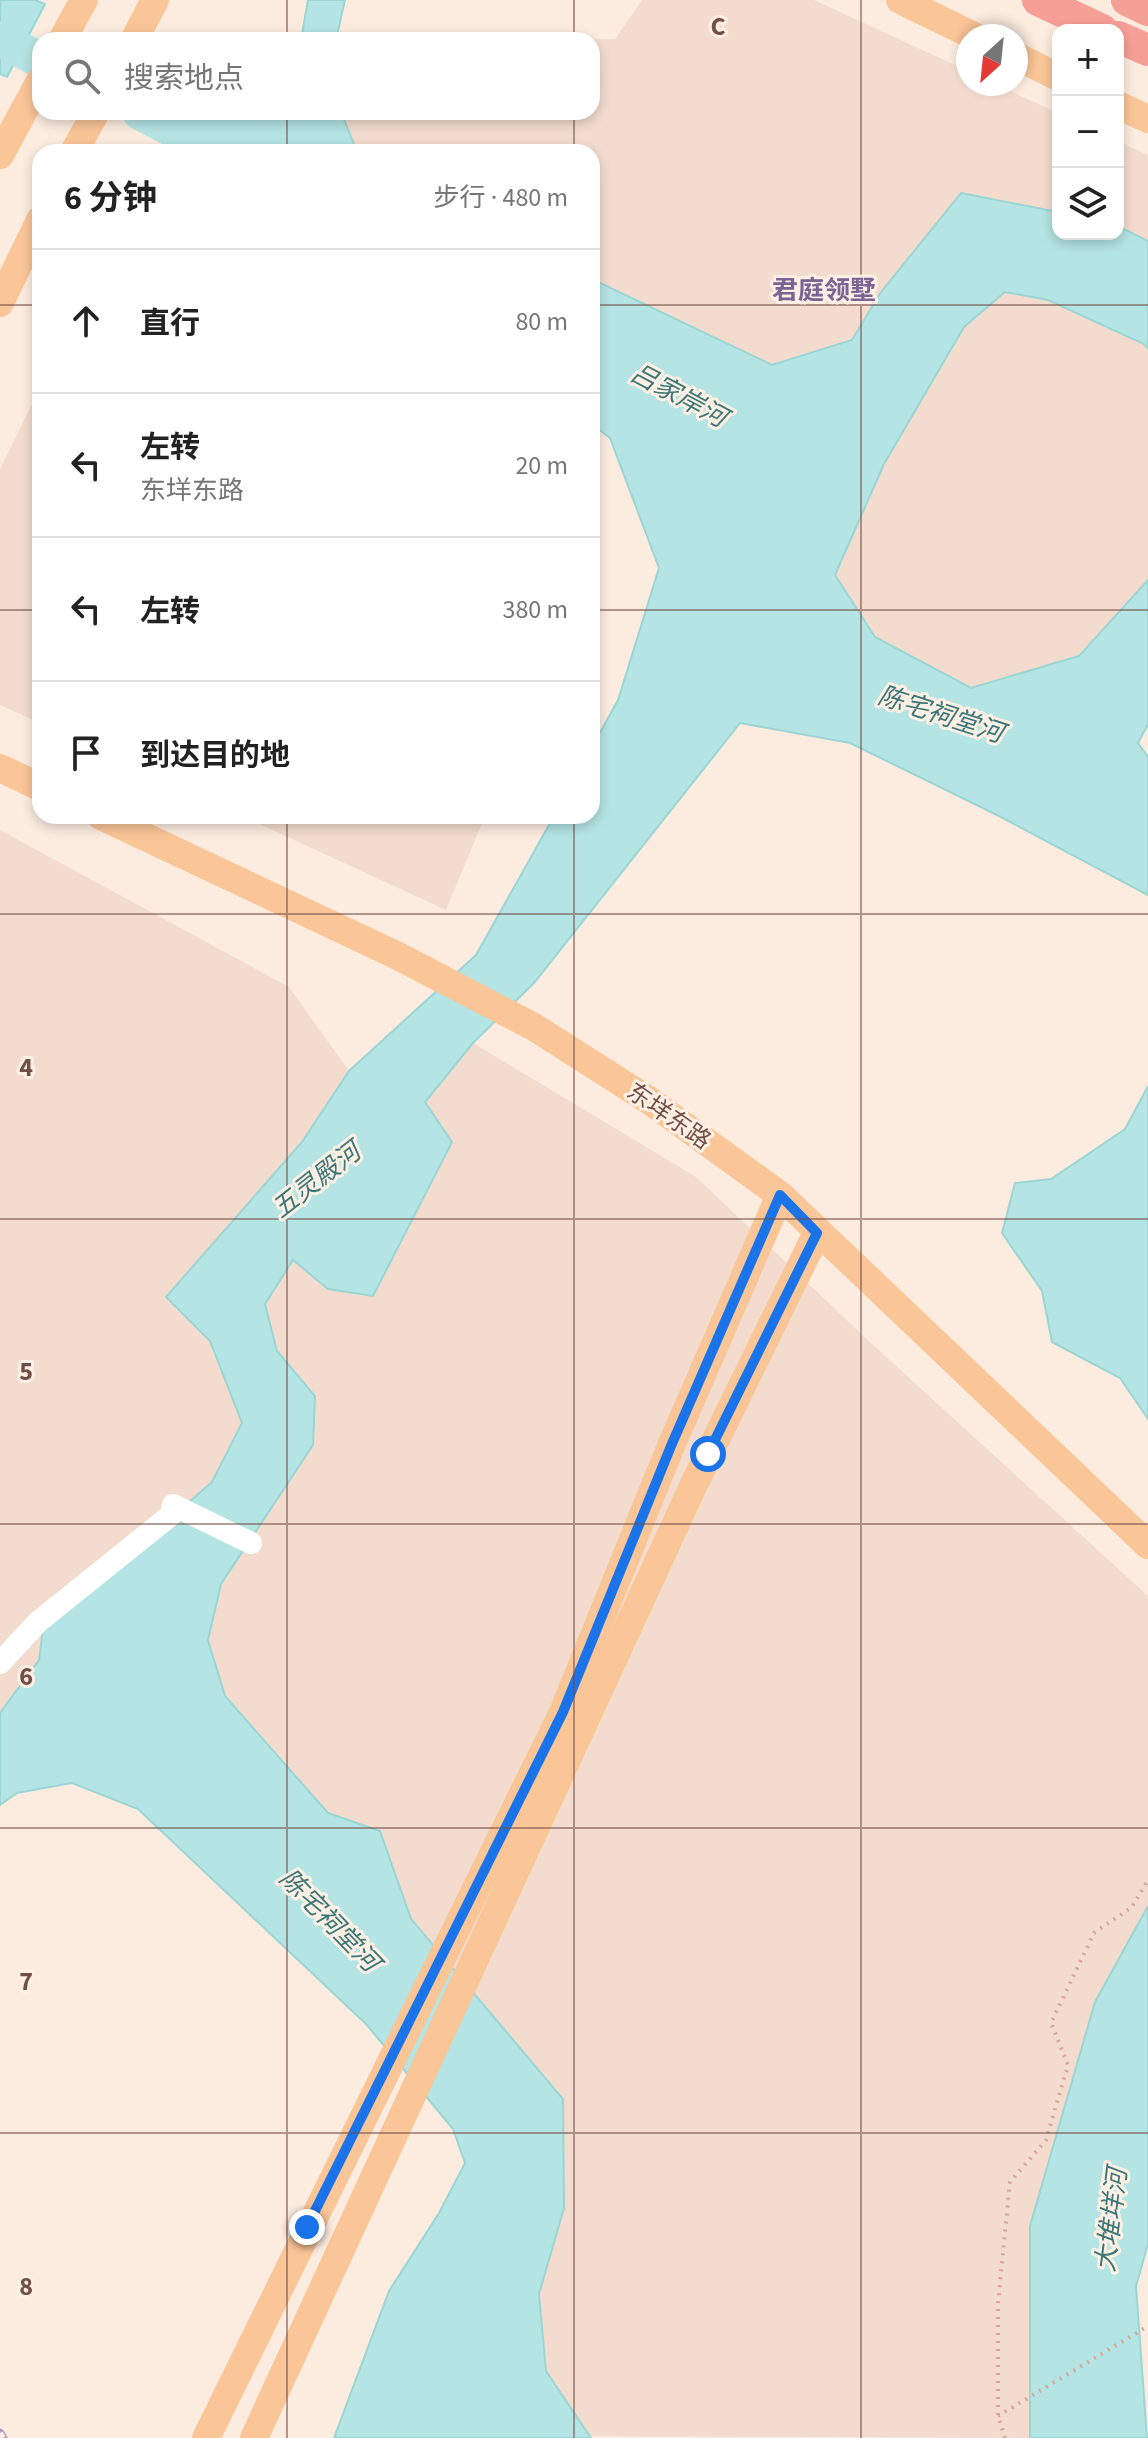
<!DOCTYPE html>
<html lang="zh">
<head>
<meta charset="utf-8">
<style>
  :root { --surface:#fff; --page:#f6f6f6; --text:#222; --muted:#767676; --line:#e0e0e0 }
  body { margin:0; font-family:"Source Sans 3","Noto Sans SC",sans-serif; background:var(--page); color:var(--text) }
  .controls { position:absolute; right:24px; top:24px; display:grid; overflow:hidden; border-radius:16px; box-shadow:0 4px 12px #0003 }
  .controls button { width:72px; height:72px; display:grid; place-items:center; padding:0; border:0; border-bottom:2px solid var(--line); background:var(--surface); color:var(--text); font:40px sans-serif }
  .compass { position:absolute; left:956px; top:24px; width:72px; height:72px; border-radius:50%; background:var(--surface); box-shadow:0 4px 12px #0003; rotate:207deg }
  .stop { position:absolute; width:24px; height:24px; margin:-18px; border:6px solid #1a73e8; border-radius:50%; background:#fff }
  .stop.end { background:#1a73e8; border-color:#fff; box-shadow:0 2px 8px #0008 }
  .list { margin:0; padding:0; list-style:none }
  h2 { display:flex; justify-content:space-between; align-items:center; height:104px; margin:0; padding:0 32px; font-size:34px }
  h2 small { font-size:26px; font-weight:400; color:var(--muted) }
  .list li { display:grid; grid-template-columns:52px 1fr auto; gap:24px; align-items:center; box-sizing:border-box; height:144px; padding:0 32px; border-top:2px solid var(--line) }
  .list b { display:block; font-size:30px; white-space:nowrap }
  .list p { margin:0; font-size:26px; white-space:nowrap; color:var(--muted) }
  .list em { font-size:26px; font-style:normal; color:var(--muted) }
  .icon { flex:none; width:44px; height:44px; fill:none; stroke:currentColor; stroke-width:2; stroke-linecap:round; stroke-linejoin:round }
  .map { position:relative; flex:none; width:1148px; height:2438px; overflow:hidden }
  .search { position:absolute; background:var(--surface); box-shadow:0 4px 12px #0003; left:32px; top:32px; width:568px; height:88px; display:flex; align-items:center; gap:20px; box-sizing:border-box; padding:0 28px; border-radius:24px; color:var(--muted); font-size:30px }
  .panel { position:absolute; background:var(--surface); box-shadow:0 4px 12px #0003; left:32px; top:144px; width:568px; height:680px; border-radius:24px }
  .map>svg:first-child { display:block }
  .residential { fill:#f3dcce }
  .water { fill:#b4e4e3; stroke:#9bd6d5; stroke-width:2 }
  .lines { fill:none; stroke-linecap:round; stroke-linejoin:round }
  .river { stroke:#b4e4e3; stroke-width:36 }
  .path { stroke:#d5a89b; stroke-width:4; stroke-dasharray:2 6; stroke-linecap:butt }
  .minor { stroke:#fff; stroke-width:22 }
  .major { stroke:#fac597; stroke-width:28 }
  .highway { stroke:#f69f96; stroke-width:32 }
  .rail-casing { stroke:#ad9fc3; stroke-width:9 }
  .rail { stroke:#fff0e5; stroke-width:6; stroke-dasharray:18; stroke-linecap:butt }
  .route { stroke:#1a73e8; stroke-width:10 }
  .grid { fill:none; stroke:#714f47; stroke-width:2; stroke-opacity:0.55 }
  .labels { text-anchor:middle; stroke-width:6; stroke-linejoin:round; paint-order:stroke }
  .street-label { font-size:24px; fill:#714f47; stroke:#fff0e5 }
  .neighbourhood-label { font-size:26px; font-weight:bold; fill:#7c6395; stroke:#fff0e5 }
  .water-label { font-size:26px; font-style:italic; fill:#3c7777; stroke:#fff0e5 }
  .grid-label { font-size:26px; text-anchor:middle; font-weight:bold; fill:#714f47; stroke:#fff0e5; stroke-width:6; stroke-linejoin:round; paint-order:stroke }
</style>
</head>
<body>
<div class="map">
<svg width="1148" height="2438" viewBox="0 0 1148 2438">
  <rect width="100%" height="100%" fill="#fcecdf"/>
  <g class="residential">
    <polygon points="642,0 814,0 968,71 968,84 995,84 1058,113 1058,212 961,193 881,292 852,340 772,365 592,279 592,152 357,152 341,112 592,112 592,40 558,40 615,39"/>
    <polygon points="1118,141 1148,155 1148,241 1118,226"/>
    <polygon points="1005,292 1048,300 1144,344 1148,349 1148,580 1079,656 971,688 874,637 834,575 884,464 964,327"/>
    <polygon points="40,388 40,723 0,705 0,469"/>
    <polygon points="242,816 485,816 446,910"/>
    <polygon points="0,830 289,987 349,1071 302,1142 166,1296 210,1341 242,1423 212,1482 43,1629 39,1660 0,1713"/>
    <polygon points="473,1043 696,1177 872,1344 1148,1596 1148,1906 1095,2002 1030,2226 1030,2438 588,2436 546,2371 539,2294 564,2208 563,2099 411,1919 380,1831 328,1813 225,1696 208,1640 220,1584 313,1445 315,1396 277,1351 265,1304 293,1260 328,1289 425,1102"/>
  </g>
  <g class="water">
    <polygon points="0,0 35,0 45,4 7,77 0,74"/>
    <polygon points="308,0 345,0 336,40 301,40"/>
    <polygon points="169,112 341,112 357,152 168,152 161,148"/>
    <polygon points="961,193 1058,212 1058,234 1118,234 1118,226 1148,241 1148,349 1144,344 1048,300 1005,292 964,327 884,464 835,575 875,637 971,688 1079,656 1148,580 1148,724 1138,743 1148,757 1148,895 999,816 850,743 740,723 534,983 473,1043 425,1102 452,1142 373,1296 328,1289 293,1260 265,1304 277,1351 315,1396 313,1445 221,1584 208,1640 225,1696 328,1813 380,1831 411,1919 563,2099 564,2208 539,2294 546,2371 591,2438 334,2438 389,2291 439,2213 465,2163 453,2129 366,2024 138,1809 72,1783 17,1793 0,1805 0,1713 39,1660 43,1629 212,1482 242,1423 210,1341 166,1297 302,1142 349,1071 476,955 554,816 592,816 592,747 618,700 659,568 610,438 592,424 592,279 772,365 852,340 881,292"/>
    <polygon points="1148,1086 1148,1419 1120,1378 1052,1342 1042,1291 1002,1233 1015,1183 1051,1179 1125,1129"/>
    <polygon points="1148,1906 1148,2244 1136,2286 1147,2438 1030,2438 1030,2226 1095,2002"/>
  </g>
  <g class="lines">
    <g class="river">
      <polyline points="0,39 40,60"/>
      <polyline points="140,112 216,152"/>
    </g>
    <g class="path">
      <polyline points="998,2416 1148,2326"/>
      <polyline points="1005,2438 998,2416 998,2303 1010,2182 1046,2140 1068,2065 1051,2023 1094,1933 1132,1907 1148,1880"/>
    </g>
    <polyline class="minor" points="0,1663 38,1622 171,1515 173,1505 251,1543"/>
    <g class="major">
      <polyline points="900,0 974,36"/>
      <polyline points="62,40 84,0"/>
      <polyline points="134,40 155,0"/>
      <polyline points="1016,56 1058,77"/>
      <polyline points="1118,105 1148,119"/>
      <polyline points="74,152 96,112"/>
      <polyline points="0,155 40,81"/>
      <polyline points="0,303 40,220"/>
      <polyline points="0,768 40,787"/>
      <polyline points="101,816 398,956 534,1027 650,1101 780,1195 1148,1545"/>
      <polyline points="206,2438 563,1712 671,1446 780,1195"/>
      <polyline points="254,2438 695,1482 817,1233"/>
    </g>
    <g class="highway">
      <polyline points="1038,0 1102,30"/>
      <polyline points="1127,0 1148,10"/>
      <polyline points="1118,37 1148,50"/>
    </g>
    <g class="rail-casing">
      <polyline id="rail" points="0,2433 3,2438"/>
    </g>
    <use href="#rail" class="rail"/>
  </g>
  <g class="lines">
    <polyline class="route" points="307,2227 563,1712 671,1446 780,1195 817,1233 708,1454"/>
  </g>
  <path class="grid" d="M287,0V40M574,0V40M861,0V2438M287,112V152M574,112V152M0,305H40M592,305H1148M0,610H40M592,610H1148M287,816V2438M574,816V2438M0,914H1148M0,1219H1148M0,1524H1148M0,1828H1148M0,2133H1148"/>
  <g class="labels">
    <g class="street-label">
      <text transform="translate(669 1116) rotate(35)" y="8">东垟东路</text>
    </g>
    <g class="neighbourhood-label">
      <text x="824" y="299">君庭领墅</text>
    </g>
    <g class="water-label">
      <text transform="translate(679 395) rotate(28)" y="9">吕家岸河</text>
      <text transform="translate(941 714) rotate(18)" y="9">陈宅祠堂河</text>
      <text transform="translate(316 1180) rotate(-38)" y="9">五灵殿河</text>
      <text transform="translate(330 1920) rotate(46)" y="9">陈宅祠堂河</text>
      <text transform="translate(1111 2220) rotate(-83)" y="9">大堆垟河</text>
    </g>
  </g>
  <g class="grid-label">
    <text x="718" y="35">C</text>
    <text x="26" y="1076">4</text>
    <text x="26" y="1380">5</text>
    <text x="26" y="1685">6</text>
    <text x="26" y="1990">7</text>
    <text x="26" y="2295">8</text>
  </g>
</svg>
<div class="controls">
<button>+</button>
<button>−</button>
<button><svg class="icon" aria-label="layers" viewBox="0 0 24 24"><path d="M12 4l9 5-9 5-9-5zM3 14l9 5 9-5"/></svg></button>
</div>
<svg class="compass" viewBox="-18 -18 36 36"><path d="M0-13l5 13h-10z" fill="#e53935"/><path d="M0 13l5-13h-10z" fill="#767676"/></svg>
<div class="stop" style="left:708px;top:1454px"></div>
<div class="stop end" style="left:307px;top:2227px"></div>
<div class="search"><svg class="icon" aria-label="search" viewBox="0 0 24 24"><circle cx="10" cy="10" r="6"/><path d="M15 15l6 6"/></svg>搜索地点</div>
<section class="panel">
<h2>6 分钟<small>步行 · 480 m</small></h2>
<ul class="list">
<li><svg class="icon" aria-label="ahead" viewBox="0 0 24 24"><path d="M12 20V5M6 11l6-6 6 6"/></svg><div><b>直行</b></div><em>80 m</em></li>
<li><svg class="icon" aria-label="left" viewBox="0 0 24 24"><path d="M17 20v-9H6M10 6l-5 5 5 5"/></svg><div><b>左转</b><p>东垟东路</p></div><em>20 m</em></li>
<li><svg class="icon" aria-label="left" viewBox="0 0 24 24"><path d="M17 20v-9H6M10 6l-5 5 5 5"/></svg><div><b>左转</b></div><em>380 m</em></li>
<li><svg class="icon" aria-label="arrive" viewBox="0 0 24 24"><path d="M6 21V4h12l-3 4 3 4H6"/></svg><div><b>到达目的地</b></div></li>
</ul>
</section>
</div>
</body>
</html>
